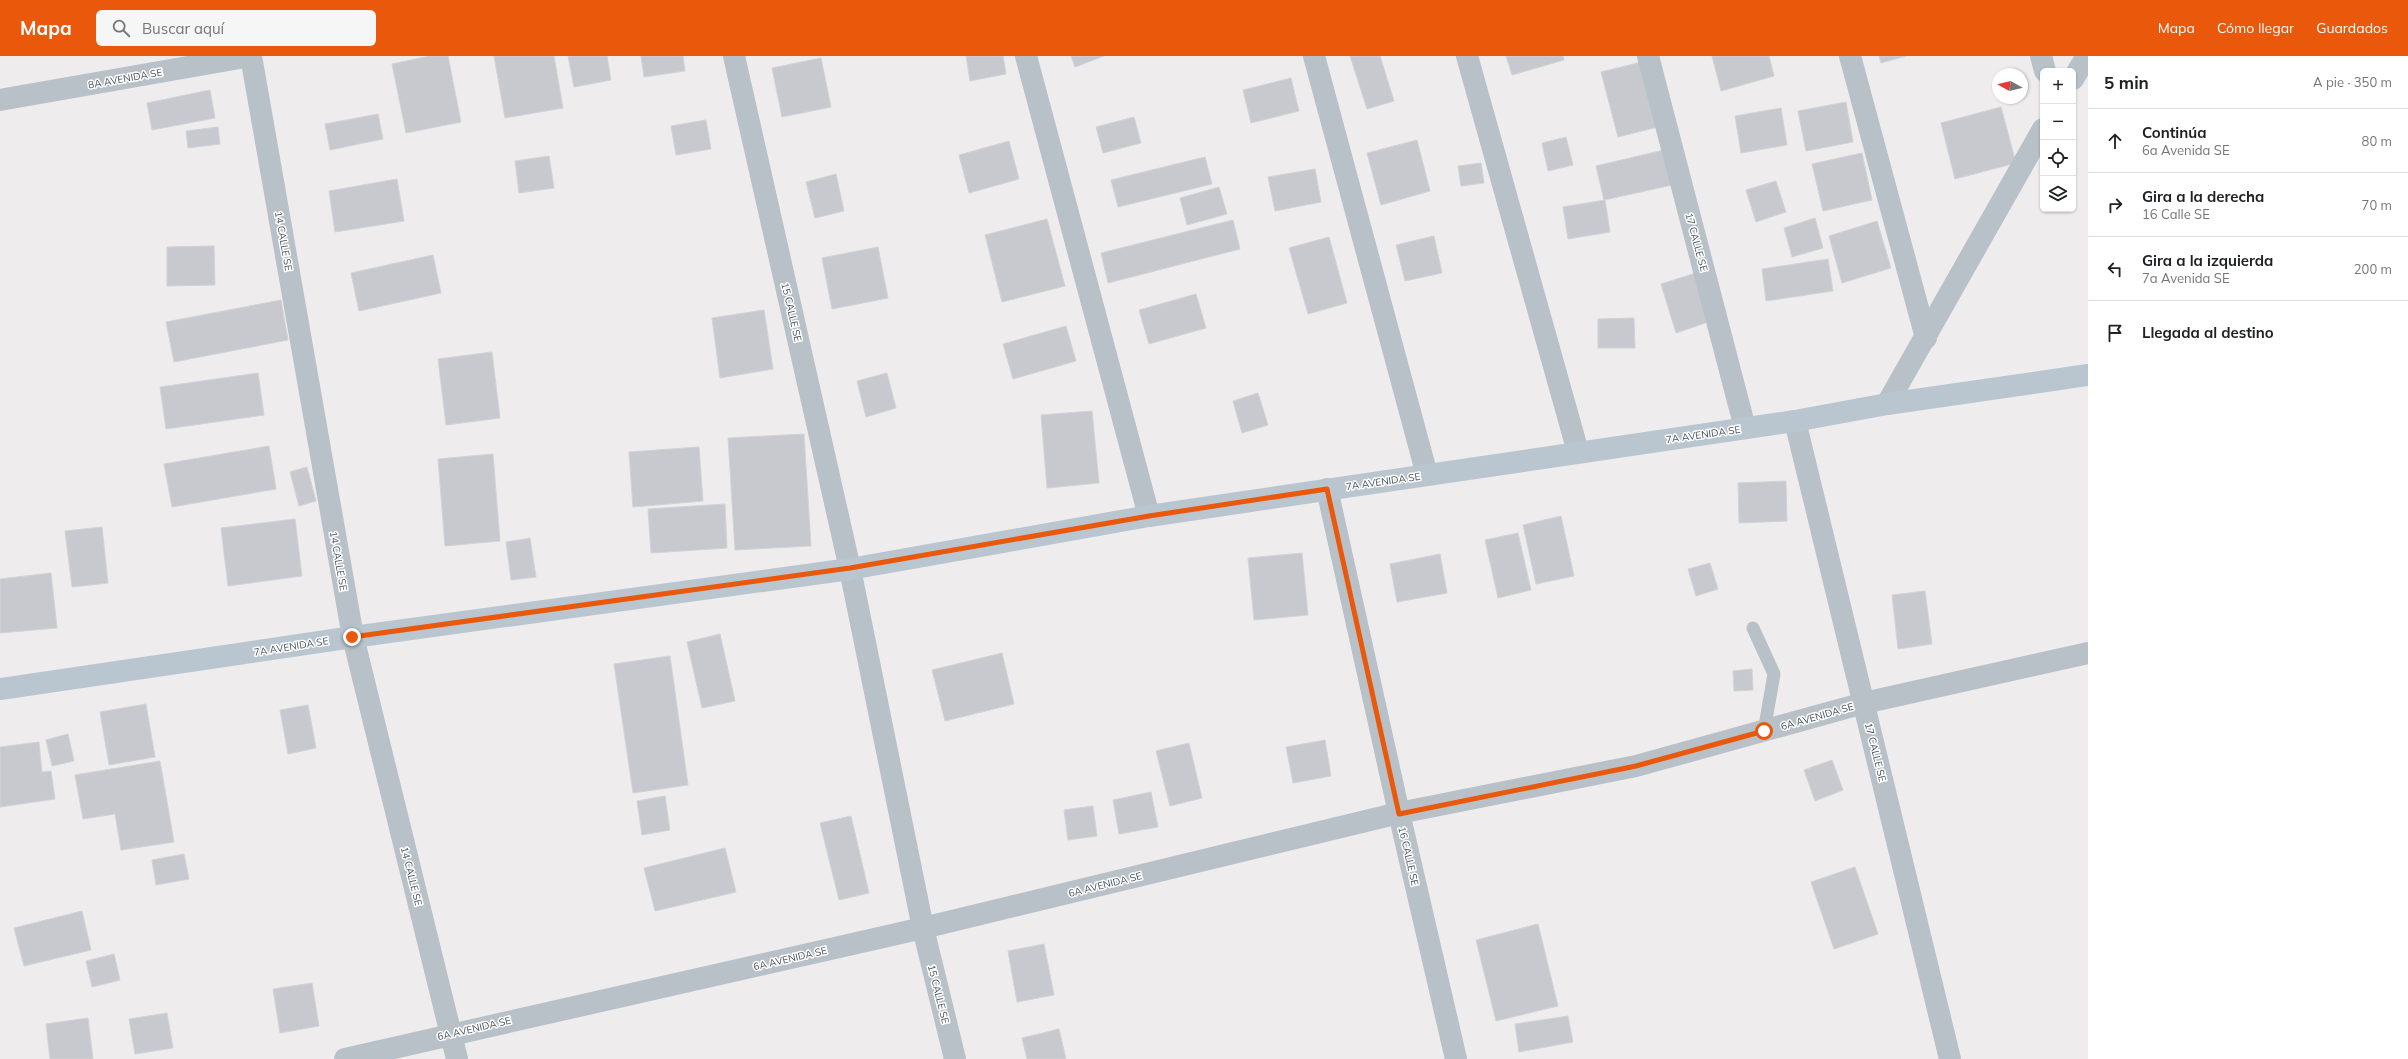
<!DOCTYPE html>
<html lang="es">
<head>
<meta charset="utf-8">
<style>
  :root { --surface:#fff; --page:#f6f6f6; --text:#202124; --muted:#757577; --line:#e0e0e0; --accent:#ea580c }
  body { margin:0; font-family:Mulish,sans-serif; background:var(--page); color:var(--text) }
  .controls { position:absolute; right:12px; top:12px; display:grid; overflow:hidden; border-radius:6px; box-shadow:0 1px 3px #0004 }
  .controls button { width:36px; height:36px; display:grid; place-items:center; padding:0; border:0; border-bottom:1px solid var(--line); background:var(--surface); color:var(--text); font:20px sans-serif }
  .compass { position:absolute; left:1992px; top:12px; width:36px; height:36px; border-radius:50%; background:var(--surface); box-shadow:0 1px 3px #0004; rotate:278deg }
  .stop { position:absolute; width:12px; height:12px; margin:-9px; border:3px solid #ea580c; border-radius:50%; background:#fff }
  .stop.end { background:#ea580c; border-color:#fff; box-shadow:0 1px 4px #0008 }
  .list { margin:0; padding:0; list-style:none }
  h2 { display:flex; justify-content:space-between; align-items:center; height:52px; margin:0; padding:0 16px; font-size:17px }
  h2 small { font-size:13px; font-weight:400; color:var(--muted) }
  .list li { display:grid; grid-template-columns:26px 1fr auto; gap:12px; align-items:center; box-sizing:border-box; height:64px; padding:0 16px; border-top:1px solid var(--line) }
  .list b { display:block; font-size:15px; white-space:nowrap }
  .list p { margin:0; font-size:13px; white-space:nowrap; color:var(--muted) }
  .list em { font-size:13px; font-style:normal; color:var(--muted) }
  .icon { flex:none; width:22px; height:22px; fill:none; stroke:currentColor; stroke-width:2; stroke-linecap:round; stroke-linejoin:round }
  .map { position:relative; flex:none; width:2088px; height:1003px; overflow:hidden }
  header { display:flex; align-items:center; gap:24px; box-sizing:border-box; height:56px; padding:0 20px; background:var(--accent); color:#fff }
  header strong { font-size:19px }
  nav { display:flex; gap:22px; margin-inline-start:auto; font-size:14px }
  .search { width:280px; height:36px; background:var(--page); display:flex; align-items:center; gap:10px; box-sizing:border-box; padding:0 14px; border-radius:6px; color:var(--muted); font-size:15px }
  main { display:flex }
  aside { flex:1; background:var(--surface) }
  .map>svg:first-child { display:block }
  .building { fill:#c7c9ce; stroke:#d0d3d7 }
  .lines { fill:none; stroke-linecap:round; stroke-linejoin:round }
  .lane { stroke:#b8c1c8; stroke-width:13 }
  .street { stroke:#b8c1c8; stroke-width:22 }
  .secondary { stroke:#bac6cf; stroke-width:22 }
  .route { stroke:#ea580c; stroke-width:5 }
  .labels { text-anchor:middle; stroke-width:3; stroke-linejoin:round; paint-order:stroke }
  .street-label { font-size:10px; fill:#465058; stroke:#fff }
</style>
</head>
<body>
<header>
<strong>Mapa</strong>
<div class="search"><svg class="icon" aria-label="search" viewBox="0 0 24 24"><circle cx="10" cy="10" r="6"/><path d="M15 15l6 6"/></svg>Buscar aquí</div>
<nav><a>Mapa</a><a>Cómo llegar</a><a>Guardados</a></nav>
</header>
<main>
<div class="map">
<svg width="2088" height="1003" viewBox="0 0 2088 1003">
  <rect width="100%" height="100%" fill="#eeecec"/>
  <g class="building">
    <polygon points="430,0 448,0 461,66 406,77 392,8"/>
    <polygon points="494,0 554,0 563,52 505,62"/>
    <polygon points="568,0 607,0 611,24 574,31"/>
    <polygon points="641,0 683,0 685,15 644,21"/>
    <polygon points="966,0 1003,0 1006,18 970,25"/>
    <polygon points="1071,0 1104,0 1075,11"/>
    <polygon points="1350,0 1380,0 1394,45 1367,53"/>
    <polygon points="1506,0 1563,0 1564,4 1512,19"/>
    <polygon points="1712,0 1769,0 1774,20 1721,35"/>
    <polygon points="1879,0 1906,0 1881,7"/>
    <polygon points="821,2 831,51 782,61 772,12"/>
    <polygon points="1646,5 1662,70 1618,81 1601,16"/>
    <polygon points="1291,22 1299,55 1251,67 1243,34"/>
    <polygon points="210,34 215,62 152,74 147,47"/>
    <polygon points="1846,46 1853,86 1806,95 1798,55"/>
    <polygon points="2001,51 2016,107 1955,123 1941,67"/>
    <polygon points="1781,52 1787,89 1741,97 1735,60"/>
    <polygon points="378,58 383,83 330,94 325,68"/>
    <polygon points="1134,61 1141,87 1103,97 1096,71"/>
    <polygon points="706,64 711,93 676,99 671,70"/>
    <polygon points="218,71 220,88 188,92 186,75"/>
    <polygon points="1566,81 1573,109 1548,115 1542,87"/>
    <polygon points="1417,84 1430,135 1381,149 1367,97"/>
    <polygon points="1009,85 1019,123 969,137 959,99"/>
    <polygon points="1668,93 1677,128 1604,144 1596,110"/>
    <polygon points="1862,97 1872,144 1823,155 1812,108"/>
    <polygon points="549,100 554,132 519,137 515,105"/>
    <polygon points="1205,101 1212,128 1118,151 1111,124"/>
    <polygon points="1481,107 1484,127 1461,130 1458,110"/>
    <polygon points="1315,113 1321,146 1275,155 1268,121"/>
    <polygon points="836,118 844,155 815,162 806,126"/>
    <polygon points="397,123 404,165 335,176 329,135"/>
    <polygon points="1776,125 1786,156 1756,166 1746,134"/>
    <polygon points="1219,131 1227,158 1187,169 1180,142"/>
    <polygon points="1605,144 1610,176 1568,183 1563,151"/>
    <polygon points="1815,162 1823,192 1792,201 1784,172"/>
    <polygon points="1047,163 1065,230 1002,246 985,179"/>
    <polygon points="1233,164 1240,193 1108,227 1101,197"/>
    <polygon points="1877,165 1891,212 1842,227 1829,180"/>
    <polygon points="1434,180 1442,217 1405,225 1396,189"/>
    <polygon points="1329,181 1347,247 1308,258 1289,192"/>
    <polygon points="214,190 215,229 167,230 167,191"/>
    <polygon points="878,191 888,242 832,253 822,202"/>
    <polygon points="433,199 441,237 359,255 351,217"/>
    <polygon points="1828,203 1833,235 1766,245 1762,213"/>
    <polygon points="1696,217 1711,265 1676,277 1661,228"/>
    <polygon points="1196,238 1206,272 1149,288 1139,254"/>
    <polygon points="281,244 288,284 174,306 166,266"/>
    <polygon points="764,254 773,313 720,322 712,262"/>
    <polygon points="1634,262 1635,292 1598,292 1598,263"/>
    <polygon points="1066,270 1076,305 1013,323 1003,288"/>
    <polygon points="492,296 500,362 446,369 438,303"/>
    <polygon points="258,317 264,359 166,373 160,331"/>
    <polygon points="887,317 896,352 866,361 857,325"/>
    <polygon points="1258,337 1268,369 1242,377 1233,345"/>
    <polygon points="1092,355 1099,427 1047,432 1041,359"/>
    <polygon points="804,378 811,490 735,494 728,382"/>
    <polygon points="269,390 276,433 172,451 164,408"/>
    <polygon points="699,391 703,445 633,451 629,396"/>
    <polygon points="493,398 500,485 445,490 438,403"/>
    <polygon points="307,411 316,445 299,450 290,416"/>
    <polygon points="1786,425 1787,465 1739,467 1738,427"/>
    <polygon points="725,448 727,492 651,497 648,453"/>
    <polygon points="1561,460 1574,520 1536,528 1523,469"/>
    <polygon points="295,463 302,520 228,530 221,472"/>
    <polygon points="102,471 108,527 72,531 65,475"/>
    <polygon points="1518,477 1531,534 1498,542 1485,484"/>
    <polygon points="530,482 536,521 511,524 506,486"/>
    <polygon points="1302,497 1308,559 1254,564 1248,502"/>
    <polygon points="1440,498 1447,537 1397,546 1390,508"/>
    <polygon points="1710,507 1718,533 1696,540 1688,513"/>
    <polygon points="51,517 57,572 0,577 0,523"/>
    <polygon points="1925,535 1932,588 1898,593 1892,539"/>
    <polygon points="720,578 735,645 702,652 687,586"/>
    <polygon points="1002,597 1014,648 945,665 932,614"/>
    <polygon points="670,600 688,729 633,737 614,608"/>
    <polygon points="1752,613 1753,634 1734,635 1733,615"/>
    <polygon points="146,648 155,701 109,709 100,656"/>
    <polygon points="308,649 316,692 288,698 280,654"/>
    <polygon points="68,678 74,705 52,710 46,684"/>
    <polygon points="1325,684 1331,720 1293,727 1286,691"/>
    <polygon points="39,686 42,716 51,715 55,743 0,751 0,691"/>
    <polygon points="1189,687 1202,742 1170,750 1156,695"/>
    <polygon points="1832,704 1843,734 1815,745 1804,714"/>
    <polygon points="160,705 174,786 121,794 115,758 83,763 75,719"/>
    <polygon points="1151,736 1158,771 1119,778 1113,744"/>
    <polygon points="665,740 670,774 642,779 637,745"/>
    <polygon points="1093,750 1097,780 1068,784 1064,754"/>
    <polygon points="851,760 869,837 839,844 820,767"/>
    <polygon points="725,792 736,836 655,855 644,812"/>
    <polygon points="184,798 189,823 156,829 152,804"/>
    <polygon points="1855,811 1878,878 1834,893 1811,826"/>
    <polygon points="82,855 91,894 24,910 14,872"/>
    <polygon points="1538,868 1558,950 1496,965 1476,884"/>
    <polygon points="1044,888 1054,939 1017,946 1008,895"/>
    <polygon points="114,898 120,924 92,931 86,905"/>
    <polygon points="312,927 319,970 280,977 273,933"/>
    <polygon points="167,957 173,992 135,998 129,963"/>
    <polygon points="1568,960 1573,986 1519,996 1515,968"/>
    <polygon points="88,962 93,1003 50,1003 46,968"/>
    <polygon points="1059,973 1066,1003 1027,1003 1022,982"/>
  </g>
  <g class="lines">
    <polyline class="lane" points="1753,572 1774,618 1764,675"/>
    <g class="street">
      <polyline points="251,0 353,581 457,1003"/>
      <polyline points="734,0 850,513 923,872 955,1003"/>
      <polyline points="1026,0 1149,460"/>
      <polyline points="1314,0 1427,419"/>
      <polyline points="1467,0 1578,396"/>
      <polyline points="1648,0 1745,372"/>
      <polyline points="1850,0 1926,282"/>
      <polyline points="2041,0 2045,15"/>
      <polyline points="2073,23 2087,0"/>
      <polyline points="0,44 251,0"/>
      <polyline points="1887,348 2043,73"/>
      <polyline points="1795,365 1950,1003"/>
      <polyline points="1327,433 1399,757 1456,1003"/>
      <polyline points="345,1003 923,872 1399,757 1636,710 1864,647 2088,597"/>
    </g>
    <polyline class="secondary" points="0,633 353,581 850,513 1149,460 1795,365 1887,348 2088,319"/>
  </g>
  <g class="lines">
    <polyline class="route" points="352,581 850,512 1149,460 1327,433 1399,758 1636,710 1764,675"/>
  </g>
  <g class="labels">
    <g class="street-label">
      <text transform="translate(125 22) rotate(-10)" y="4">8A AVENIDA SE</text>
      <text transform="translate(284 185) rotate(80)" y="4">14 CALLE SE</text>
      <text transform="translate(1697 186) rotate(75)" y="4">17 CALLE SE</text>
      <text transform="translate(792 256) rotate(77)" y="4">15 CALLE SE</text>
      <text transform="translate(1703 378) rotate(-8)" y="4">7A AVENIDA SE</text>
      <text transform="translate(1383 425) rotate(-8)" y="4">7A AVENIDA SE</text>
      <text transform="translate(339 505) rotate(80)" y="4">14 CALLE SE</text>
      <text transform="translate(291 590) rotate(-9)" y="4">7A AVENIDA SE</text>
      <text transform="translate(1817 660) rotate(-16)" y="4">6A AVENIDA SE</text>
      <text transform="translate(1876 696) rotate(76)" y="4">17 CALLE SE</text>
      <text transform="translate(1409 800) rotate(77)" y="4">16 CALLE SE</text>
      <text transform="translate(412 820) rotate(76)" y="4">14 CALLE SE</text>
      <text transform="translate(1105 828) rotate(-14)" y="4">6A AVENIDA SE</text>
      <text transform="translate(790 902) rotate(-13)" y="4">6A AVENIDA SE</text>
      <text transform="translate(939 938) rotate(76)" y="4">15 CALLE SE</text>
      <text transform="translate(474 972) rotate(-13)" y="4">6A AVENIDA SE</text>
    </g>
  </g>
</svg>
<div class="controls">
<button>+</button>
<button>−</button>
<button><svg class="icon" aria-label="locate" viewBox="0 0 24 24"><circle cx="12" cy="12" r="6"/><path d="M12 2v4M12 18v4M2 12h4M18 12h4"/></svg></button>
<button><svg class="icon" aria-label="layers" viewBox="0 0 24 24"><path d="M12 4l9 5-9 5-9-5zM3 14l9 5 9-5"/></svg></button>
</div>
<svg class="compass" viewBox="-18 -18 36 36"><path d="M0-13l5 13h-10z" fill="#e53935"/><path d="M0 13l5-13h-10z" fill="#757577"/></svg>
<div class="stop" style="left:1764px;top:675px"></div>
<div class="stop end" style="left:352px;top:581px"></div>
</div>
<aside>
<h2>5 min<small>A pie · 350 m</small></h2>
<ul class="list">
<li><svg class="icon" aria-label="ahead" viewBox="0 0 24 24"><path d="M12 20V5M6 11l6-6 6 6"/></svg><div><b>Continúa</b><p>6a Avenida SE</p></div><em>80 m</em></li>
<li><svg class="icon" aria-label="right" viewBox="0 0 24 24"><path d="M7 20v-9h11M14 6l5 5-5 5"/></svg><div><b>Gira a la derecha</b><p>16 Calle SE</p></div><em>70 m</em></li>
<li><svg class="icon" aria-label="left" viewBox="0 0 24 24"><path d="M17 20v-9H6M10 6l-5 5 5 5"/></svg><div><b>Gira a la izquierda</b><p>7a Avenida SE</p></div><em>200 m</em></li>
<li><svg class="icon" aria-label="arrive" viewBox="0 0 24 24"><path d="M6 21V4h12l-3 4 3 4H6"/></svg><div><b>Llegada al destino</b></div></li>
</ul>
</aside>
</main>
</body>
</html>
